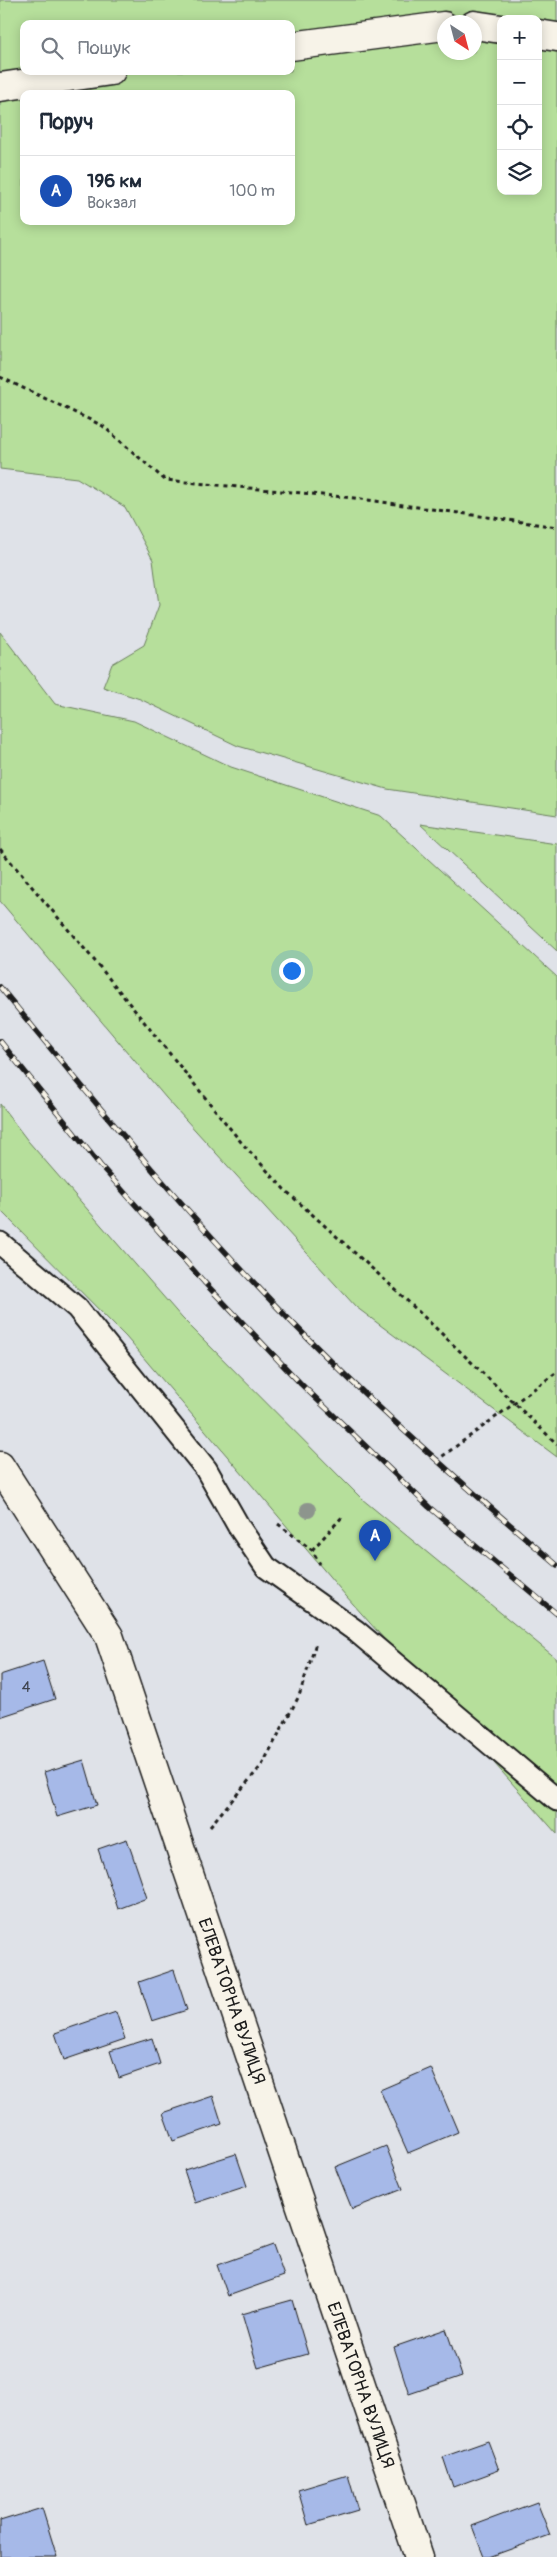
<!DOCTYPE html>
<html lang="uk">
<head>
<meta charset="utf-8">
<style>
  :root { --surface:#fff; --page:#f2f2f3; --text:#1f2937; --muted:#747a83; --line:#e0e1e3; --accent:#1c1c1c }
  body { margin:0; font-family:Pangolin,sans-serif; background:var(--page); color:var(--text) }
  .controls { position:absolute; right:15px; top:15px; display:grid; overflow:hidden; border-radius:10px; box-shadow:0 2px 12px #0003 }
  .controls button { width:45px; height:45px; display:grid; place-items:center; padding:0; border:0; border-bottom:1px solid var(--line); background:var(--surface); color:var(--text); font:25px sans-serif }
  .compass { position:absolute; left:437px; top:15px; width:45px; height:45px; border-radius:50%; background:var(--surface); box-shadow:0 2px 12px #0003; rotate:144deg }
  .you { position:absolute; left:291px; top:970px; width:18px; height:18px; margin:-12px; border:4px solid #fff; border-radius:50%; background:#1a73e8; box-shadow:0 0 0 8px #1a73e833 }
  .badge { display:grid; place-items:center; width:32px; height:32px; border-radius:50%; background:var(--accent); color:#fff; font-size:16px; font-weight:700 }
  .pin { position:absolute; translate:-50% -41px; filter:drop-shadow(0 1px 2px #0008) }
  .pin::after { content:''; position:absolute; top:26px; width:18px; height:15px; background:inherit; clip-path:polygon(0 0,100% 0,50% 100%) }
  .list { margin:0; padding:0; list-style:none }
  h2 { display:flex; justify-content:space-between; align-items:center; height:65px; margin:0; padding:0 20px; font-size:21px }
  h2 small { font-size:16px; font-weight:400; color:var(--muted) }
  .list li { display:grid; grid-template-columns:32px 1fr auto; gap:15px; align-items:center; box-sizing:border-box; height:70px; padding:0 20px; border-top:1px solid var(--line) }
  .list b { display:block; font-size:19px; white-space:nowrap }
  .list p { margin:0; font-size:16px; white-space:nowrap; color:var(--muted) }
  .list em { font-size:16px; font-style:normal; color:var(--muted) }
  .icon { flex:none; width:28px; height:28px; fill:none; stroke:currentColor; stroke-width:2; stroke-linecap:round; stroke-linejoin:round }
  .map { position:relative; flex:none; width:557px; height:2557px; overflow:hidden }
  .search { position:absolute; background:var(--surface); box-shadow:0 2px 12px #0003; left:20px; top:20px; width:275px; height:55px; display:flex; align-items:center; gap:12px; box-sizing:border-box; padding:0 18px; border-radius:10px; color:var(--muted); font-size:19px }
  .panel { position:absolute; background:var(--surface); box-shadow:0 2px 12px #0003; left:20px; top:90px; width:275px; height:135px; border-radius:10px }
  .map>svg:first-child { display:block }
  .green { fill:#b6df9b; stroke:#697e5c; fill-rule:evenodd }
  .building { fill:#a6b9e8; stroke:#1c1c1c }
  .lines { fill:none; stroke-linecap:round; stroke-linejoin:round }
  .lane-casing { stroke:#1c1c1c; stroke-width:25 }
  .street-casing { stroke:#1c1c1c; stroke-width:31 }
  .path { stroke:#1c1c1c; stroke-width:3; stroke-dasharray:4 4; stroke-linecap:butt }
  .lane { stroke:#f7f3e8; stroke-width:21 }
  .street { stroke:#f7f3e8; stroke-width:28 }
  .rail-casing { stroke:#1c1c1c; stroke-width:5.5 }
  .rail { stroke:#f7f3e8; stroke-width:4; stroke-dasharray:11; stroke-linecap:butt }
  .tree { fill:#8d958d }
  .labels { text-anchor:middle; stroke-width:5; stroke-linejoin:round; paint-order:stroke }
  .number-label { font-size:15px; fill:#3e434f }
  .street-label { font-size:18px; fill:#1c1c1c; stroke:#f7f3e8 }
</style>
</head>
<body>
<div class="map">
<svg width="557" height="2557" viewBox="0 0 557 2557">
  <rect width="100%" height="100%" fill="#dfe2e8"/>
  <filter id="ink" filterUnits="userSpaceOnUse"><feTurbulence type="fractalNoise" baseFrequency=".02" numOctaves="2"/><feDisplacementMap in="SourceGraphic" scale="10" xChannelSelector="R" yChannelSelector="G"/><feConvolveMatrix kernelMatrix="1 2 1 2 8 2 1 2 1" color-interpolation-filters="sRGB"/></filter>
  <g filter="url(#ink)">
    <g class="green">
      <path d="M0,0H557V815L387,789L238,746L140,699L103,687L112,664L144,645L159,605L153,560L125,507L77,478L0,469ZM501,19H538V191H501ZM444,22H474V52H444ZM24,24H291V71H24ZM24,94H291V221H24Z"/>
      <polygon points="0,632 55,704 134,721 231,767 381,816 557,977 557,1457 356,1307 166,1098 0,901"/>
      <polygon points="420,824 557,844 557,951"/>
      <polygon points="0,1104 28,1141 182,1318 362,1499 557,1659 557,1834 346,1596 126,1337 0,1210"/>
    </g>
    <g class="building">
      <polygon points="43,1661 55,1699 0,1717 0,1675"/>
      <polygon points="84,1760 97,1805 57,1817 44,1772"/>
      <polygon points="127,1839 147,1898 118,1909 98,1849"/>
      <polygon points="174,1970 187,2010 152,2021 139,1982"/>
      <polygon points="116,2012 125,2039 64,2060 55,2033"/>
      <polygon points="152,2038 160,2064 119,2078 110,2051"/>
      <polygon points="431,2068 458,2132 408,2153 380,2090"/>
      <polygon points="213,2096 222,2124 173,2141 163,2113"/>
      <polygon points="386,2146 403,2189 352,2209 335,2167"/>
      <polygon points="236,2154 247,2186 195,2203 184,2170"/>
      <polygon points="273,2245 284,2276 228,2296 217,2265"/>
      <polygon points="292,2300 308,2354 258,2368 242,2314"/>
      <polygon points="446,2329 462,2376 409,2394 394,2347"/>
      <polygon points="488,2441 499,2470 453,2487 443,2457"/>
      <polygon points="348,2475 358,2510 308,2525 298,2490"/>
      <polygon points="537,2502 550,2535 489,2557 484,2557 472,2526"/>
      <polygon points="42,2508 57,2557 0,2557 0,2521"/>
    </g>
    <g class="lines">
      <g class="lane-casing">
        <polyline id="lane" points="0,1243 77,1308 206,1469 239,1527 266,1567 356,1631 557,1800"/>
      </g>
      <g class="street-casing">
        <g id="street">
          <polyline points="474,25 501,29"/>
          <polyline points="538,34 557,37"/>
          <polyline points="291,46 444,26"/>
          <polyline points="0,87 111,71"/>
          <polyline points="0,1466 109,1636 419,2557"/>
        </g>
      </g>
      <g class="path">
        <polyline points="0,377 103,426 165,480 354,498 557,527"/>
        <polyline points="0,849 99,966 241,1142 284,1189 397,1291 557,1444"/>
        <polyline points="436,1461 557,1372"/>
        <polyline points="278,1524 312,1550 320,1564"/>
        <polyline points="312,1550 343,1516"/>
        <polyline points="210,1826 262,1765 299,1696 316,1643"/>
      </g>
      <use href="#lane" class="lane"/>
      <use href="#street" class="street"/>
      <g class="rail-casing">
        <g id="rail">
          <path d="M0,987C84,1089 167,1191 258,1287C351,1386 454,1477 557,1565"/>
          <polyline points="0,1041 100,1165 204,1282 301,1384 429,1507 557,1614"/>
        </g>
      </g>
      <use href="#rail" class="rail"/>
    </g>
    <circle class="tree" cx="308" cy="1510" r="8"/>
  </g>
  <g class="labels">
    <g class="number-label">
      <text x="26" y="1692">4</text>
    </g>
    <g class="street-label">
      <text transform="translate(232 2001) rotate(71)" y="6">ЕЛЕВАТОРНА ВУЛИЦЯ</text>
      <text transform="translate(361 2385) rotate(71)" y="6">ЕЛЕВАТОРНА ВУЛИЦЯ</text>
    </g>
  </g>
</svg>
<div class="controls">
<button>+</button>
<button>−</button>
<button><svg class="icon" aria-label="locate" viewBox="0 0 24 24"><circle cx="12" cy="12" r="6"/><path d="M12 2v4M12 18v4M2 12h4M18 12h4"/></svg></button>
<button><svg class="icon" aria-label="layers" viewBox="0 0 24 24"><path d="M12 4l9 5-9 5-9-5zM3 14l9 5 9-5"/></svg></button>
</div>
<svg class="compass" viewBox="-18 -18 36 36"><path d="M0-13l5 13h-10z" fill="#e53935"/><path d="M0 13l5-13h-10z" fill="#747a83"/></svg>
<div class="you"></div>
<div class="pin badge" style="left:375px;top:1561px;background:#1a4fb4">A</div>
<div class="search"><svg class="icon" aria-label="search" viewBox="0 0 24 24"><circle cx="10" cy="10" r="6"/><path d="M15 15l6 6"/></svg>Пошук</div>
<section class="panel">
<h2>Поруч<small></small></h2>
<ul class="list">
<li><span class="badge" style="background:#1a4fb4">A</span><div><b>196 км</b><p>Вокзал</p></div><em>100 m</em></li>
</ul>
</section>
</div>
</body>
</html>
